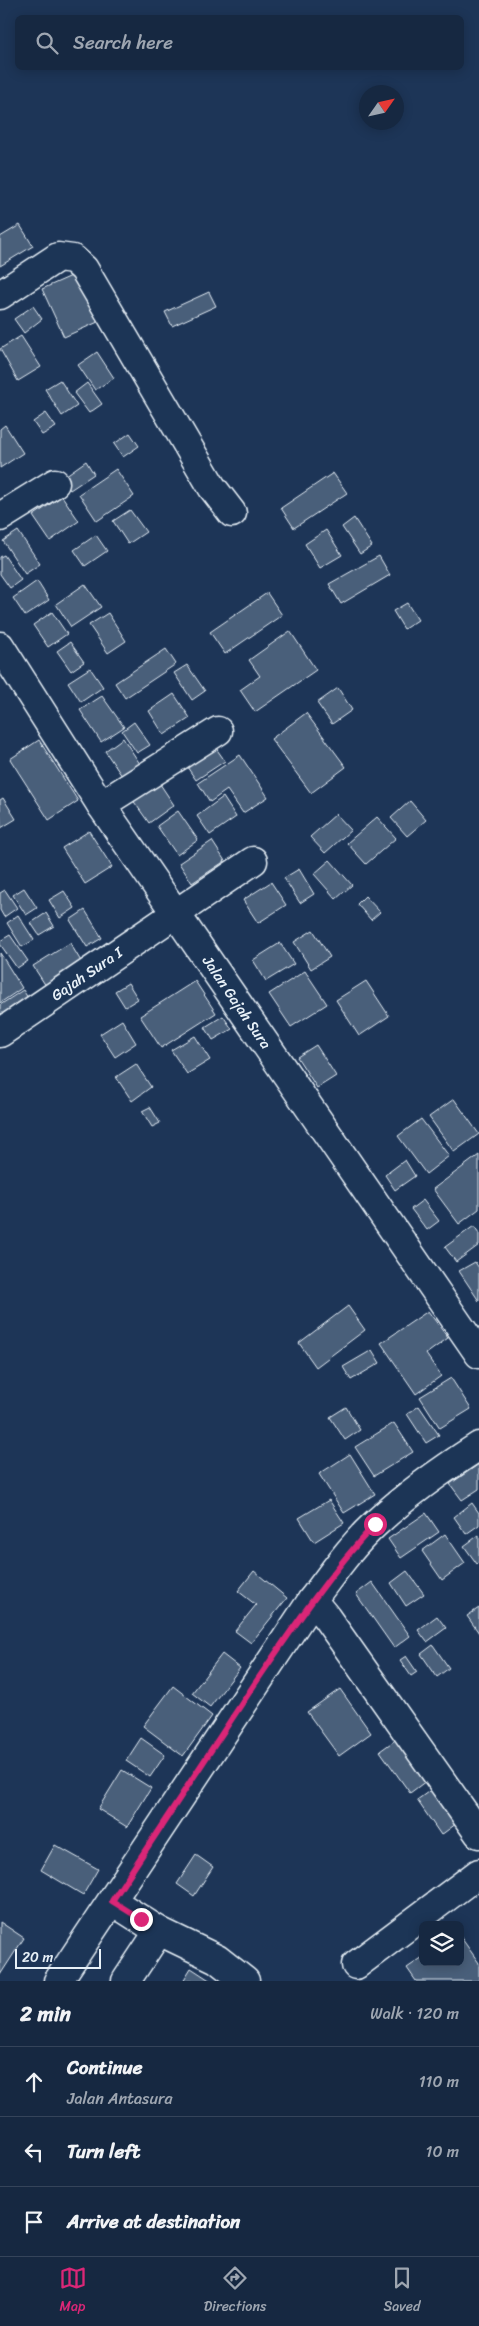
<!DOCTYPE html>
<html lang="en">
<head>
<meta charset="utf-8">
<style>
  :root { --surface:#162841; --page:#23344c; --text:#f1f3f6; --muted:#9ea6b1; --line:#35445a; --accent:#db2777 }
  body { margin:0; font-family:Sriracha,sans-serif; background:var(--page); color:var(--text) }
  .controls { position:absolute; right:15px; bottom:15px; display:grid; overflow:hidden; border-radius:8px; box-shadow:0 2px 12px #0003 }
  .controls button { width:45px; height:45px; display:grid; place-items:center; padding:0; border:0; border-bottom:1px solid var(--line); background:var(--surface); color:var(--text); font:25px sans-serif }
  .compass { position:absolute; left:359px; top:85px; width:45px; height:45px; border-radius:50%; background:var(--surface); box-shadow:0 2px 12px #0003; rotate:56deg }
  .scale { position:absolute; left:15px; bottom:12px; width:86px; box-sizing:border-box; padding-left:5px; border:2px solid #e8f1f8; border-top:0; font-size:14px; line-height:18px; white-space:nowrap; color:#e8f1f8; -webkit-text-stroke:4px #1d3557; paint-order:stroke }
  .stop { position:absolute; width:15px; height:15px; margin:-11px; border:4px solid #db2777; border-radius:50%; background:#fff }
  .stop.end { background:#db2777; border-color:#fff; box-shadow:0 1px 5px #0008 }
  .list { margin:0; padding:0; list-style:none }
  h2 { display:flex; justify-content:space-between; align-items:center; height:65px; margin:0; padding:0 20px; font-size:21px }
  h2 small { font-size:16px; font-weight:400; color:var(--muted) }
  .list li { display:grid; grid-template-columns:32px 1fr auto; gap:15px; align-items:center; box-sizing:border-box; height:70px; padding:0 20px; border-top:1px solid var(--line) }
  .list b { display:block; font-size:19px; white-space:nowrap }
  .list p { margin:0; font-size:16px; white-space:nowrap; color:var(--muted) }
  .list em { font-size:16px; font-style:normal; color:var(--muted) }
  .icon { flex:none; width:28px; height:28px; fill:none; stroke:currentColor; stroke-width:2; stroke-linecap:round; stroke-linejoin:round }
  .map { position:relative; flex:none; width:479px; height:1981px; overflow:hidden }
  .search { position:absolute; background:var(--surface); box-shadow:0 2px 12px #0003; left:15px; right:15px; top:15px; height:55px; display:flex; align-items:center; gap:12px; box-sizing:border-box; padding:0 18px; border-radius:8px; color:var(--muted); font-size:19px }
  .sheet { height:275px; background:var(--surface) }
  nav { display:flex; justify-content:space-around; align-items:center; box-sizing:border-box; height:70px; border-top:1px solid var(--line); background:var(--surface); font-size:14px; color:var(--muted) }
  nav a { display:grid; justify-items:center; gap:2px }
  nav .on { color:var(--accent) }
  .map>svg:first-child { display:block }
  .building { fill:#495e7a; stroke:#e8f1f8 }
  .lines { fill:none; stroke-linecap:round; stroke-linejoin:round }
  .minor-casing { stroke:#e8f1f8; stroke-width:31 }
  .major-casing { stroke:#e8f1f8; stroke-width:31 }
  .minor { stroke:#1d3557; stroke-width:28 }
  .major { stroke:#1d3557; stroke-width:28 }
  .route { stroke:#db2777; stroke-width:6 }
  .labels { text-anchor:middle; stroke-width:4; stroke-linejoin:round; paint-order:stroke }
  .street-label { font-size:15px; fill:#e8f1f8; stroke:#1d3557 }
</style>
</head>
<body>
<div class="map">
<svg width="479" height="1981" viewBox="0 0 479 1981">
  <rect width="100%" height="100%" fill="#1d3557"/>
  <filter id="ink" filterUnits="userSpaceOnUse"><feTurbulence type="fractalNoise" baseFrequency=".02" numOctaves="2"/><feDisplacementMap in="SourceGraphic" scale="10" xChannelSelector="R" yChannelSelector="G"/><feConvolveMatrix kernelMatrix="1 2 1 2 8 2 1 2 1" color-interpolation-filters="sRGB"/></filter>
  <g filter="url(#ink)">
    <g class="building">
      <polygon points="20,225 33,246 0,266 0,237"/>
      <polygon points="76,274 98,322 64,337 42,289"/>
      <polygon points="209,292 216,306 172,326 165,312"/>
      <polygon points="33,306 42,319 24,333 14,319"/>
      <polygon points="21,336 41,367 18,381 0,349"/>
      <polygon points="97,352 114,378 95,390 78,365"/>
      <polygon points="60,380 77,406 62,416 45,389"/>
      <polygon points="87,383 102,404 89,413 74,393"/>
      <polygon points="46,413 56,427 42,435 33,422"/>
      <polygon points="5,425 23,453 0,468 0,429"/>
      <polygon points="130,433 139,446 123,457 114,444"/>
      <polygon points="86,461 94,474 70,490 62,478"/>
      <polygon points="116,469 134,496 97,521 79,494"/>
      <polygon points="333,473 347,493 294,528 281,508"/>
      <polygon points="62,496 79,521 50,541 33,516"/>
      <polygon points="130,510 146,532 128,544 113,521"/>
      <polygon points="354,518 372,546 360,554 342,527"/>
      <polygon points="326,530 342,555 320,568 305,544"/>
      <polygon points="18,531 40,564 25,574 3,541"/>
      <polygon points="96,535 107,551 85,566 74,550"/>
      <polygon points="4,555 21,580 10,588 0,574 0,557"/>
      <polygon points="379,556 390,575 341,604 329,584"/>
      <polygon points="37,581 49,600 25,616 13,598"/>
      <polygon points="85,584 101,607 71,627 56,604"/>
      <polygon points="267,593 282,615 225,654 210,632"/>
      <polygon points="407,603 418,620 404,629 393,611"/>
      <polygon points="52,612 67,634 48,647 33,625"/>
      <polygon points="108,613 126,641 108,653 89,625"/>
      <polygon points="290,631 316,670 255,712 240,690 260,676 249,660"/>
      <polygon points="70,642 84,662 71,671 57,651"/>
      <polygon points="166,649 176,664 125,698 115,683"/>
      <polygon points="187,665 205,691 192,700 174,673"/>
      <polygon points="90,668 103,687 81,702 68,682"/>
      <polygon points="338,688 352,710 332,724 317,703"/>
      <polygon points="174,694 190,718 164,735 149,711"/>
      <polygon points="102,696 124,727 101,742 80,710"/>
      <polygon points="306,713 346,767 311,793 271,739"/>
      <polygon points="134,722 150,745 137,753 122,731"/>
      <polygon points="123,738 142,767 124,779 105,751"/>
      <polygon points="39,740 78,801 49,820 10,759"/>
      <polygon points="213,744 225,761 196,780 185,764"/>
      <polygon points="240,755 268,797 243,813 227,790 210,802 198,783"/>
      <polygon points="156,778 174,805 149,823 130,796"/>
      <polygon points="223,797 236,817 210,835 197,816"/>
      <polygon points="3,798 16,819 1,828 0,800"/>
      <polygon points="410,801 426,820 407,836 391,818"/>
      <polygon points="178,811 198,840 177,855 157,826"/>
      <polygon points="336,814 351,830 325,853 310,837"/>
      <polygon points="377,817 396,838 366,864 347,843"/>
      <polygon points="89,831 112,867 85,884 62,848"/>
      <polygon points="212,841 225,861 192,883 179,863"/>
      <polygon points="330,860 352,885 336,899 314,874"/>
      <polygon points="299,869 314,894 300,903 284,878"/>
      <polygon points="271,882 286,905 258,923 243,900"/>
      <polygon points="24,888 37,908 26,915 13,895"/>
      <polygon points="5,890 17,908 4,917 0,910 0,893"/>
      <polygon points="64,891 75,908 60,918 49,900"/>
      <polygon points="365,896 380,912 371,920 357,904"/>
      <polygon points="85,910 102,938 87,947 70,920"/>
      <polygon points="46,913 54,926 39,935 31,923"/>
      <polygon points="18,915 34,940 22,947 7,923"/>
      <polygon points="313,930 330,957 311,969 294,942"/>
      <polygon points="10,935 28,961 17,968 0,944 0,941"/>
      <polygon points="70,943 82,963 46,986 33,966"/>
      <polygon points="280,943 294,964 266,981 253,960"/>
      <polygon points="0,953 22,988 0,1003"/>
      <polygon points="305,971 327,1004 291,1027 269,994"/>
      <polygon points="195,981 216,1013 161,1048 140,1016"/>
      <polygon points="366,981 389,1016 359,1036 336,1000"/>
      <polygon points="128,983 138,999 125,1007 115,991"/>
      <polygon points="23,990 34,1008 8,1025 0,1012 0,1005"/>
      <polygon points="223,1016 232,1029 213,1040 205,1027"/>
      <polygon points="122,1020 136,1043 115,1057 100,1034"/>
      <polygon points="195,1036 210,1060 187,1074 171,1050"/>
      <polygon points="316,1045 336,1076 317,1088 297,1057"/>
      <polygon points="136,1064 151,1087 132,1101 116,1077"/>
      <polygon points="454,1099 479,1134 454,1152 429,1117"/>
      <polygon points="150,1107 160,1123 152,1127 142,1111"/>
      <polygon points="421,1119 449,1156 426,1174 398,1136"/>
      <polygon points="479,1155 479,1209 459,1224 433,1189"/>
      <polygon points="405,1160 415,1176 395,1190 385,1175"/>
      <polygon points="423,1200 439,1221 427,1230 411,1209"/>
      <polygon points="474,1226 479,1233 479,1245 456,1262 445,1247"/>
      <polygon points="475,1262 479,1268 479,1301 459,1271"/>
      <polygon points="348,1306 365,1330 316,1367 299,1343"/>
      <polygon points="428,1311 448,1338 426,1354 441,1376 416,1394 381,1343"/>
      <polygon points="372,1350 380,1363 351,1380 343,1367"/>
      <polygon points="451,1378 471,1409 440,1428 420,1397"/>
      <polygon points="419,1406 439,1435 426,1443 407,1414"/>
      <polygon points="346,1407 360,1430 345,1440 330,1417"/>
      <polygon points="394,1423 413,1452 374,1476 355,1447"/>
      <polygon points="350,1454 375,1494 344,1513 319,1474"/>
      <polygon points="479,1464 479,1489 462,1500 450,1484"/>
      <polygon points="329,1500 344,1523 314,1542 299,1518"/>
      <polygon points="472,1503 479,1513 479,1525 466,1534 454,1517"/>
      <polygon points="426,1513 439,1532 401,1558 388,1539"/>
      <polygon points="445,1534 465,1563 442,1580 422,1551"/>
      <polygon points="479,1535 479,1562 477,1564 464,1546"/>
      <polygon points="254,1571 287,1598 251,1643 235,1631 256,1605 238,1591"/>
      <polygon points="407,1571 424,1594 406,1606 391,1583"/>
      <polygon points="372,1582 410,1636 394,1648 356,1594"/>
      <polygon points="479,1608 479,1633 467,1616"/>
      <polygon points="437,1616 446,1628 427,1642 418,1630"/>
      <polygon points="433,1645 449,1668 437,1677 421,1654"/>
      <polygon points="222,1654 240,1668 210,1707 192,1693"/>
      <polygon points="406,1656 417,1672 411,1676 400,1660"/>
      <polygon points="173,1686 212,1716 183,1756 143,1726"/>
      <polygon points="340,1689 371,1733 339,1756 307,1712"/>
      <polygon points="405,1733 434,1775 410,1793 380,1751"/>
      <polygon points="141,1738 165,1755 150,1777 126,1761"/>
      <polygon points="122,1770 151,1788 127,1827 98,1809"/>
      <polygon points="439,1784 464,1818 441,1835 417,1800"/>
      <polygon points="55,1845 98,1869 83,1895 41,1870"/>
      <polygon points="196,1855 213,1867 194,1896 177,1884"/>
      <polygon points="0,1922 24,1938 0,1975"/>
      <polygon points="460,1936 479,1963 479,1981 416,1981 407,1968 423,1957 423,1962 460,1962"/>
      <polygon points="191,1968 211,1981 183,1981"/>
    </g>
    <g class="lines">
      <g class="minor-casing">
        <g id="minor">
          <polyline points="0,295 58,257 73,259 84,269 212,487 232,513"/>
          <polyline points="0,517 55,483"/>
          <path id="s1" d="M0,646L101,805L479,1354"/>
          <polyline points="101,805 218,731"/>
          <path id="s2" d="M0,1033L253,861"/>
          <polyline points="312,1600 326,1617 479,1834"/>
          <polyline points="112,1901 159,1931 217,1959 245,1981"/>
          <polyline points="356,1965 479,1873"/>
          <polyline points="126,1981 159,1931"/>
        </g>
      </g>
      <g class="major-casing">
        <path id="major" d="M58,1981L312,1600C332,1574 351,1546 375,1524C407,1494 443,1469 479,1446"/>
      </g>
      <use href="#minor" class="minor"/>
      <use href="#major" class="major"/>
    </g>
  </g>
  <g class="lines" filter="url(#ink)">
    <path class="route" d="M141,1919L112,1901C159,1829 206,1757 254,1685C292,1629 329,1574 375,1524"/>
  </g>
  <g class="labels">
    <g class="street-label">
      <text dy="5" stroke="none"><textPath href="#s2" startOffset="105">Gajah Sura I</textPath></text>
      <text dy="5" stroke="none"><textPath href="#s1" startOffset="428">Jalan Gajah Sura</textPath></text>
    </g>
  </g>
</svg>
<div class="controls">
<button><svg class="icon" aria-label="layers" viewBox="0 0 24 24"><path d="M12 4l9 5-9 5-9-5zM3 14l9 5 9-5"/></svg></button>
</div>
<svg class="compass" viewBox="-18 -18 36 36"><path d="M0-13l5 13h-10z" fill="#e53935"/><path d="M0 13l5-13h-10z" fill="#9ea6b1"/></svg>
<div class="scale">20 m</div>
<div class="stop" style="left:375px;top:1524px"></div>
<div class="stop end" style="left:141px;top:1919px"></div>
<div class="search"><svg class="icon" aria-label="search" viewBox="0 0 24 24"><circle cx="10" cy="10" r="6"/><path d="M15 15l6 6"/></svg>Search here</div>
</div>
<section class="sheet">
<h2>2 min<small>Walk · 120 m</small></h2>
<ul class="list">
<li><svg class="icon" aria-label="ahead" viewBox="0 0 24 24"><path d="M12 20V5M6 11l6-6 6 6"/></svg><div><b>Continue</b><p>Jalan Antasura</p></div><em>110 m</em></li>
<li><svg class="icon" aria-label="left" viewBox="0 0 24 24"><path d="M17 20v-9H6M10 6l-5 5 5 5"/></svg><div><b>Turn left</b></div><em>10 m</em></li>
<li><svg class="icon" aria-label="arrive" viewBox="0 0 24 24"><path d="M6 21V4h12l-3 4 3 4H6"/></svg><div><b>Arrive at destination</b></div></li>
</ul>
</section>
<nav>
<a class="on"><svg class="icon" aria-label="map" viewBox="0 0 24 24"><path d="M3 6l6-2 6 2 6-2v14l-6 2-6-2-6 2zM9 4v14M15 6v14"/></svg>Map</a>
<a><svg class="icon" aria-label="directions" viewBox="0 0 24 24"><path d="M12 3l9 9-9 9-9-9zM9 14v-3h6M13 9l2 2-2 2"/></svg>Directions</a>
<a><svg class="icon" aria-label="saved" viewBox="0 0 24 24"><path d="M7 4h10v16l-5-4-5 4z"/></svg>Saved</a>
</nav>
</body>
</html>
